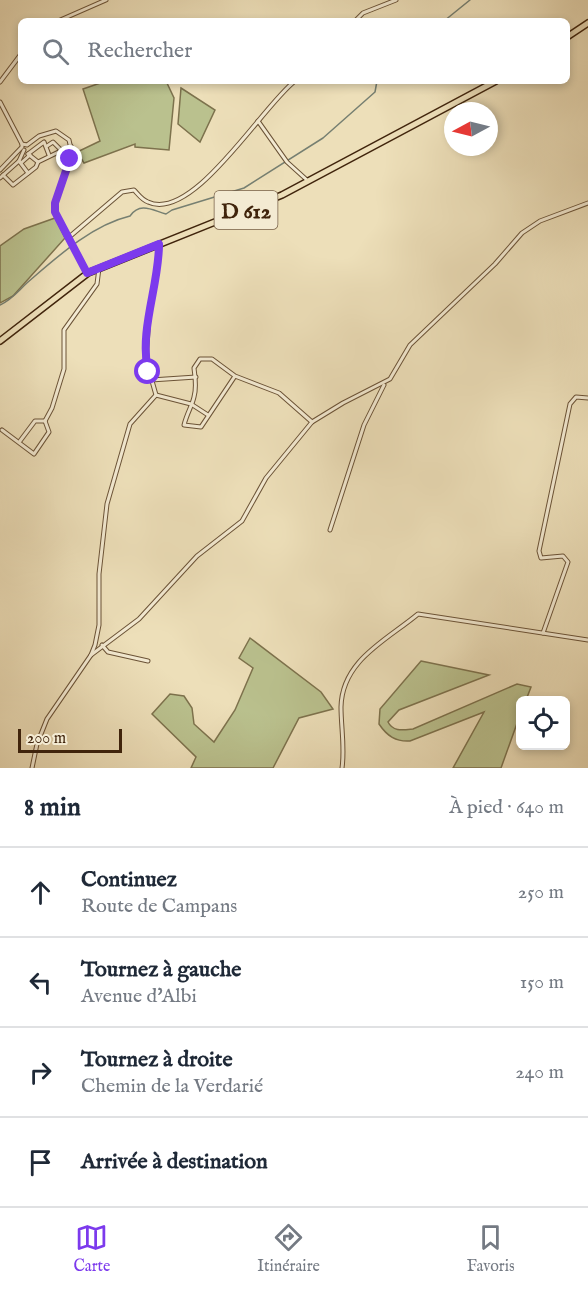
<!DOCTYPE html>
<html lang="fr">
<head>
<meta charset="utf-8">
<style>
  :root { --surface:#fff; --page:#f2f2f3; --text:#1f2937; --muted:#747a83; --line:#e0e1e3; --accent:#7c3aed }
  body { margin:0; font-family:"IM FELL English",serif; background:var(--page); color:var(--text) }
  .controls { position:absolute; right:18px; bottom:18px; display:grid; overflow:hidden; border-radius:9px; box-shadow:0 3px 9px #0003 }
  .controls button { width:54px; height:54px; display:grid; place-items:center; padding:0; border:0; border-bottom:2px solid var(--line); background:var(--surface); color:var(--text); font:30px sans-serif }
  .compass { position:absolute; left:444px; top:102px; width:54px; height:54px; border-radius:50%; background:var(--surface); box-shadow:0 3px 9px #0003; rotate:263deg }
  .scale { position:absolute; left:18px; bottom:15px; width:104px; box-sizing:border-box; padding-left:6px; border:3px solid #40240c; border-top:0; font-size:16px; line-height:21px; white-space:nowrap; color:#40240c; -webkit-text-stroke:4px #f3ead2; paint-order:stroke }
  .stop { position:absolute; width:18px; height:18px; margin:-14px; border:4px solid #7c3aed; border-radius:50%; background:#fff }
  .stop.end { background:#7c3aed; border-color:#fff; box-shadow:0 2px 6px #0008 }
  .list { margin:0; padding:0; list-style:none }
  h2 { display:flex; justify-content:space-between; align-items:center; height:78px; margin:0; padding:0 24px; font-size:26px }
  h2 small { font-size:20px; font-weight:400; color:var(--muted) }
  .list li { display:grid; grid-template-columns:39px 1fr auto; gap:18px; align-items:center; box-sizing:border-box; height:90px; padding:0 24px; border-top:2px solid var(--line) }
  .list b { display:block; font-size:22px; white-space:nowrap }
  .list p { margin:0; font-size:20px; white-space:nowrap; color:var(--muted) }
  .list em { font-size:20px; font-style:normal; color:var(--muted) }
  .icon { flex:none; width:33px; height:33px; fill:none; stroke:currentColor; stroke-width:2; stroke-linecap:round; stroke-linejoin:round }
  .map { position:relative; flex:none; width:588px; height:768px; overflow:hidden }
  .search { position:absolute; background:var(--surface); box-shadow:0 3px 9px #0003; left:18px; right:18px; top:18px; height:66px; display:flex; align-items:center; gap:15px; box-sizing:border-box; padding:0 21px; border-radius:9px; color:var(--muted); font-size:22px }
  .sheet { height:438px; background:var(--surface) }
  nav { display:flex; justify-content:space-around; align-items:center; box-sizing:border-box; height:84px; border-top:2px solid var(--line); background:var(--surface); font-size:16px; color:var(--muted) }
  nav a { display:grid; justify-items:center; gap:3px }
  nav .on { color:var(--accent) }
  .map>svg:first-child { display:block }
  .green { fill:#bac18e; stroke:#7d724d; stroke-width:1.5 }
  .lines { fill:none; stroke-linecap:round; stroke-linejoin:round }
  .stream { stroke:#767f71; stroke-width:1.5 }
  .minor-casing { stroke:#6b5337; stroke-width:5 }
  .primary-casing { stroke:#40240c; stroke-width:8 }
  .minor { stroke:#f3ead2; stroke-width:3 }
  .primary { stroke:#eddfb9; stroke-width:5 }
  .route { stroke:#7c3aed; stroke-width:8 }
  .labels { text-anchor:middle; stroke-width:4.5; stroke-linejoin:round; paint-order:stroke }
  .shield { fill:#f3ead2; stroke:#765f47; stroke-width:1.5 }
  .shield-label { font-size:22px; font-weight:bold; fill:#40240c }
</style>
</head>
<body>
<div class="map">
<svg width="588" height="768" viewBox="0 0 588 768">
  <rect width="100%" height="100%" fill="#eddfb9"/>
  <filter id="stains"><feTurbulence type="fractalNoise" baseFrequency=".00333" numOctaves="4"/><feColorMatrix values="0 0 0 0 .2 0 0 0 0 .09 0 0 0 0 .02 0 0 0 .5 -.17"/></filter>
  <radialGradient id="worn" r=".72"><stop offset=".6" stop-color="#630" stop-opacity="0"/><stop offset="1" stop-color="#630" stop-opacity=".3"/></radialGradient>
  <g class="green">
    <polygon points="106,81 166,81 174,98 169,150 135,147 135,144 84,163 77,152 100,141 83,89"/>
    <polygon points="181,88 215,110 200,142 178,124"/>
    <polygon points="55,218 65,238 13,296 0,303 0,246 24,229"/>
    <polygon points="250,638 321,692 333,709 299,718 273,768 191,768 196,757 152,714 170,694 184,696 192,708 194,724 214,742 235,710 253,668 239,658"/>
    <path d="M421,661L489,675L399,710L388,722C393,732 403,730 413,729L517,684L531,687L526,700H520V715L501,768H453L484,712L410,741C396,742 387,736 379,724L380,709Z"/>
  </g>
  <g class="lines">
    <g class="stream">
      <polyline points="444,21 470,0"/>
      <path d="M0,305C13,299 18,291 28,282C57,257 92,225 130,216C140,202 152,210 166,214L172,210L244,188L323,138L375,92L377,81"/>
    </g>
    <g class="minor-casing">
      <g id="minor">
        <polyline points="58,21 106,0"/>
        <polyline points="355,21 363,13 396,0"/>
        <polyline points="0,82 21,54"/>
        <path d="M0,102L22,144L27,145L39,136L56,131L69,140C77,166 53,187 55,212L88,273"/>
        <polyline points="258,121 287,162 308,181"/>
        <polyline points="47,146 53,142 61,150"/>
        <polyline points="28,154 44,142 49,155"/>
        <polyline points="28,154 38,162"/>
        <polyline points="19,161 28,173"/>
        <polyline points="21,163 30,155"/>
        <polyline points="0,170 22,147 22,144"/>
        <polyline points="3,175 13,185 36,167 38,162 71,146"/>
        <polyline points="0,178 19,161 24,150"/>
        <path d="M68,238L122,192L134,190C138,194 142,200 148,202C193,223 263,105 295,81"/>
        <path d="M235,376L201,427L184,425C187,413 192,406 194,397C197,387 195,378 194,368L200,359H212L235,376L279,393L312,422"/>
        <polyline points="151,380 196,377"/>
        <polyline points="156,395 191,404 208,415"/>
        <polyline points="45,421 52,408 64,369 64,330 97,284 99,268"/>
        <polyline points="2,430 34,454 49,432 45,421"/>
        <polyline points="20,441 35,421 45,421"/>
        <polyline points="330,530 364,425 384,385"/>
        <polyline points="543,633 568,562 563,556 541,558 539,551 570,404 576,397 588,398"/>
        <polyline points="102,645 108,652 148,661"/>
        <polyline points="91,655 139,619 197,556 242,521 266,478 312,422 343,403 390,379 410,345 495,264 522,233 540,221 588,203"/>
        <polyline points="32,768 37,744 47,719 91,655 95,645 99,625 99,574 107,504 130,424 156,395 146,360 149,316 160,246"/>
        <path d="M342,768C345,748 341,727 341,707C342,660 387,640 418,614L588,640"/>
      </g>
    </g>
    <g class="primary-casing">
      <g id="primary">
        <polyline points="567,37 588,23"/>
        <polyline points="0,341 88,273 282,195 496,81"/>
      </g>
    </g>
    <use href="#minor" class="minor"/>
    <use href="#primary" class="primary"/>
  </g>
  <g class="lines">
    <path class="route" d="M70,159L55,203V212L87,273L159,244C159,286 139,329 148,372"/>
  </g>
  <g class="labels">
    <rect class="shield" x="214.5" y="191" width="63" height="38" rx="4.5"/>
    <g class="shield-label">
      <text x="246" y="218">D 612</text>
    </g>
  </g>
  <rect width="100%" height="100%" filter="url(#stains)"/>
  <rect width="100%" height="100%" fill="url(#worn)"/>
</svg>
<div class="controls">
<button><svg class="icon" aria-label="locate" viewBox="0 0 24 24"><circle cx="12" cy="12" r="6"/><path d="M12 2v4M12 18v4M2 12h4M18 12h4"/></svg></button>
</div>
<svg class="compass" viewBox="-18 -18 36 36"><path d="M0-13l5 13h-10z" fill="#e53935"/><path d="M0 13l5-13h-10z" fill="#747a83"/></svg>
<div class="scale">200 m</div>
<div class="stop" style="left:148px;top:372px"></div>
<div class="stop end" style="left:70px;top:159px"></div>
<div class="search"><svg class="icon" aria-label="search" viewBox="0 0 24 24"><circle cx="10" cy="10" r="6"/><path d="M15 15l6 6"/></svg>Rechercher</div>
</div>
<section class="sheet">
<h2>8 min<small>À pied · 640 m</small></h2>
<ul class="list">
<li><svg class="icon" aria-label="ahead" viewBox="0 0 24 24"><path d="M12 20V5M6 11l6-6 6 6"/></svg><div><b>Continuez</b><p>Route de Campans</p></div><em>250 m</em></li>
<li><svg class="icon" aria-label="left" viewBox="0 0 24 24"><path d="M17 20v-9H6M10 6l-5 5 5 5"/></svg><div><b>Tournez à gauche</b><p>Avenue d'Albi</p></div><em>150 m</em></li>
<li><svg class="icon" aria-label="right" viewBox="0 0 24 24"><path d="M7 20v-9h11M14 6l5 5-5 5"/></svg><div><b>Tournez à droite</b><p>Chemin de la Verdarié</p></div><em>240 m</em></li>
<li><svg class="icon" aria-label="arrive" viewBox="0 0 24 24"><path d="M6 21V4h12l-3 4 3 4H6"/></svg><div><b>Arrivée à destination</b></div></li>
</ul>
</section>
<nav>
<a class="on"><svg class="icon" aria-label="map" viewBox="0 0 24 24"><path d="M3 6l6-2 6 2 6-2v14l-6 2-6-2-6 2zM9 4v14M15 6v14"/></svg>Carte</a>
<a><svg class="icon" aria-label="directions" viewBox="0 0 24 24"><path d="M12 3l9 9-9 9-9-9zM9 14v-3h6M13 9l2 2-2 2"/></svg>Itinéraire</a>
<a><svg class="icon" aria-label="saved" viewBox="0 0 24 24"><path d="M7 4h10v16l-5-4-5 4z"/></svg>Favoris</a>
</nav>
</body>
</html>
